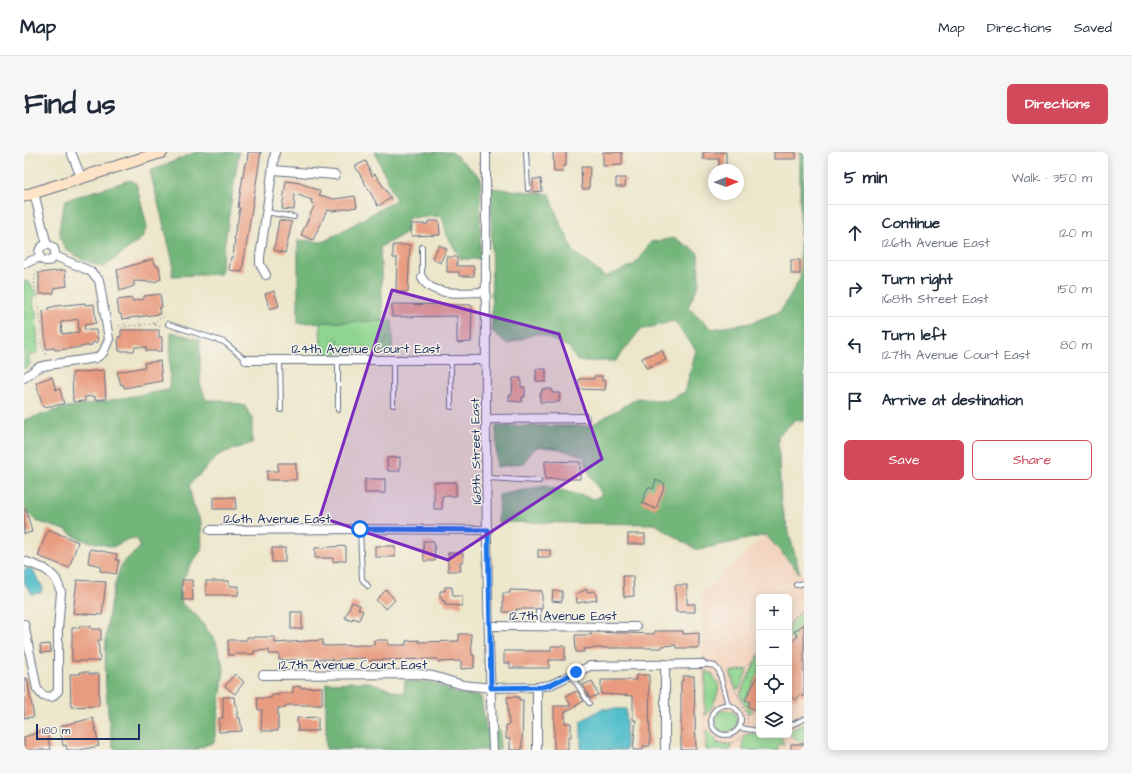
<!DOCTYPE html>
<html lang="en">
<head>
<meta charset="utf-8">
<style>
  :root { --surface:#fff; --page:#f6f6f7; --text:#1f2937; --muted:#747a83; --line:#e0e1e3; --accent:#d1495b }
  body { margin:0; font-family:"Architects Daughter",sans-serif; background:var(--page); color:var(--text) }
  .controls { position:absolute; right:12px; bottom:12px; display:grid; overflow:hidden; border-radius:6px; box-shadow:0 2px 10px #0003 }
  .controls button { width:36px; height:36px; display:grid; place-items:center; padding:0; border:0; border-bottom:1px solid var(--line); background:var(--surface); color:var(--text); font:20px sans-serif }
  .compass { position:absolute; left:684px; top:12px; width:36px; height:36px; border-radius:50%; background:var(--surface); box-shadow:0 2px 10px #0003; rotate:89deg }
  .scale { position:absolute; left:12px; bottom:10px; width:104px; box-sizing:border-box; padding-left:4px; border:2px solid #1b2f5e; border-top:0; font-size:11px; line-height:14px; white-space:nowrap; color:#1b2f5e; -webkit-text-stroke:3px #f7f3e8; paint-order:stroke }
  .stop { position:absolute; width:12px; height:12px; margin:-9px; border:3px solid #1a73e8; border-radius:50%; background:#fff }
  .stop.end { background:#1a73e8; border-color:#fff; box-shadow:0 1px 4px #0008 }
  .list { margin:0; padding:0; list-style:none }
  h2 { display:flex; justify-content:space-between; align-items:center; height:52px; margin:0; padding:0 16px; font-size:17px }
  h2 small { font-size:13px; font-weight:400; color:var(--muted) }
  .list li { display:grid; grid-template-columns:26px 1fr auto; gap:12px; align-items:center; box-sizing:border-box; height:56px; padding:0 16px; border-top:1px solid var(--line) }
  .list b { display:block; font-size:15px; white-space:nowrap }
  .list p { margin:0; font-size:13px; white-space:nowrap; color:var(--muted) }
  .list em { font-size:13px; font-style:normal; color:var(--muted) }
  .actions { display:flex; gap:8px; padding:12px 16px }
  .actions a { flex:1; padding:9px 0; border:1px solid var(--accent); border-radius:6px; text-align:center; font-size:14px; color:var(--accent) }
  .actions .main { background:var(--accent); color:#fff }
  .icon { flex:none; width:22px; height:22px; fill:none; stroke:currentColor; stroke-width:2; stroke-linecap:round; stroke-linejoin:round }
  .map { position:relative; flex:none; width:780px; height:598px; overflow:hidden; border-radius:6px }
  header { display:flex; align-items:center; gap:24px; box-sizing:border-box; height:56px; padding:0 20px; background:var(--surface); border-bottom:1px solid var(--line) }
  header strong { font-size:19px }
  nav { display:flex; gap:22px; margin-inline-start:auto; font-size:14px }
  .intro { display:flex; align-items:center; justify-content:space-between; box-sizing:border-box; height:96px; padding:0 24px }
  h1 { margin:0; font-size:28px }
  .button { padding:10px 18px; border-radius:6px; background:var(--accent); color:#fff; font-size:14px; font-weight:700 }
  main { display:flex; gap:24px; padding:0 24px }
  aside { flex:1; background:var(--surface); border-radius:6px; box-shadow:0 2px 10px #0003 }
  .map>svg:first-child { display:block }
  .built { fill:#f3d4bf; fill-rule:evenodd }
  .green { fill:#8fd58f; stroke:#558276 }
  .forest { fill:#73b67a; stroke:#47726c }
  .water { fill:#51beca; stroke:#367694 }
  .building { fill:#e89b7f; fill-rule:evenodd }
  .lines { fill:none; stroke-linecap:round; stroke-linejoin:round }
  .lane-casing { stroke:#646f84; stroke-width:6 }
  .street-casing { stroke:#646f84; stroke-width:10 }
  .secondary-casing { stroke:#646f84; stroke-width:13 }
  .path { stroke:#646f84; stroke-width:1; stroke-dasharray:1 3; stroke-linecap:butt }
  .lane { stroke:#fff; stroke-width:4 }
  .street { stroke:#fff; stroke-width:8 }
  .secondary { stroke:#fee4c6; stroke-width:11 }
  .route { stroke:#1a73e8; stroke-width:5 }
  .marked { fill:#7b2cbf; fill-opacity:0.2; stroke:#7b2cbf; stroke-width:3; stroke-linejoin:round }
  .labels { text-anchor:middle; stroke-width:3; stroke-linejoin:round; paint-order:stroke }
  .street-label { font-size:13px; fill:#1b2f5e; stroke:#f7f3e8 }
</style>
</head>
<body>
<header>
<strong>Map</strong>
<nav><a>Map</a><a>Directions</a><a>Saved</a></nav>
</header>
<div class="intro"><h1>Find us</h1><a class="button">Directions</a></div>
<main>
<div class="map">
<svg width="780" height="598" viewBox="0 0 780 598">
  <rect width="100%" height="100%" fill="#f7f3e8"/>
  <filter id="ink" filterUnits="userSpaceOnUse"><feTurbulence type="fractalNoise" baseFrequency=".025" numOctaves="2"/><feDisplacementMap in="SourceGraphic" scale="8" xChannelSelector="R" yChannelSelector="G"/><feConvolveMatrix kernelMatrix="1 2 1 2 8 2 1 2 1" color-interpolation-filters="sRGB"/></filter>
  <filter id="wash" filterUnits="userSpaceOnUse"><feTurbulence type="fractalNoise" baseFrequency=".012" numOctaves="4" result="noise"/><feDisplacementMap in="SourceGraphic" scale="16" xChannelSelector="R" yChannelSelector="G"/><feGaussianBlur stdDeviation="0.9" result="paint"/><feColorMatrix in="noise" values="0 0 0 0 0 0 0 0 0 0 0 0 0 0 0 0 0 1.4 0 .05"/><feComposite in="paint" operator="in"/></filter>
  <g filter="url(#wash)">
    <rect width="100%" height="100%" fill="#ece6ca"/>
    <path class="built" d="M742,383L775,422H780V598H678V441ZM735,445H765V583H735Z"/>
    <g class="green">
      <polygon points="0,129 5,130 12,142 8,148 12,160 14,200 5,204 6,213 0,217"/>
      <polygon points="368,169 368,200 297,201 296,170"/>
      <polygon points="780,459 780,472 771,480 774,484 768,489 765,486 765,473"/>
      <polygon points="735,502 735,522 721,547 726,550 724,554 728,556 727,560 724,561 716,543"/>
      <polygon points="722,517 723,519 716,536 712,537 706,520"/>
      <path d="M681,519L688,522L692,530L694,529C697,540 688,557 681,564Z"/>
      <circle cx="702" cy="569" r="11"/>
      <polygon points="780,572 780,592 766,583 765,579"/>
      <polygon points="682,577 692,587 691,591 707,593 707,598 682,598"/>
      <polygon points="722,582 756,583 760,592 754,593 754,598 719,598 719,586"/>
    </g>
    <g class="forest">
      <polygon points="172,0 215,0 196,122 148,124 149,110 126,19"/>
      <polygon points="351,0 428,0 457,26 456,107 437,107 423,83 418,64 384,66 382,81 356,95 359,169 274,171 274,88 299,90 372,48"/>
      <polygon points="776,0 780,0 780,269 772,267 754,284 757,352 776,422 742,383 673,398 631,372 474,370 475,343 521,334 571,347 578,342 566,323 560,304 531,296 512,295 499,311 473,315 472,274 566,274 614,246 642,249 661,240 672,198 650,169 616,178 592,209 553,209 545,195 513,181 484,192 468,179 467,36 526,42 533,64 550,100 581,125 610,113 627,90 651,86 674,101 675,132 664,155 688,177 727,171 757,159 776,126"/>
      <path d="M106,28L112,31L123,74L118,86L80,115C70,113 51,105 43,98C31,87 37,60 42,48Z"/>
      <path d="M147,180L176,188V231L182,248H198L221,254L228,267V291L196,302L165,333L169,352L177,370L178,397L165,415L155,436L158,452L173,464L192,490L200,518L190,590L170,598H94L89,595C79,539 76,468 97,414C100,407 111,402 116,395L113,386L104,387L89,395L55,387L41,378L12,369L2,359L0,351V268L36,257L145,238Z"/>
      <polygon points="381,529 406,530 432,541 457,545 462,578 476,578 476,598 302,597 302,531 345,530 380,542"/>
    </g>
    <g class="water">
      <polygon points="5,416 9,419 19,436 17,441 8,442 1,432 0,418"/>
      <polygon points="578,557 602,557 602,598 557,598 557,569"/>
    </g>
    <g id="blocks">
      <g class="building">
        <polygon points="224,0 237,0 218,120 205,118 207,105 209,105 211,87 210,87 212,73 213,73 216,56 214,55 221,11 223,11"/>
        <polygon points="529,0 542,0 542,14 539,14 539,20 530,20"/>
        <polygon points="579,0 598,0 598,13 579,14"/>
        <polygon points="679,0 702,0 702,18 695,18 695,7 679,7"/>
        <rect x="750" y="0" width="22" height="7"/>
        <polygon points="342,9 348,24 351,22 367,46 354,54 331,14"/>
        <polygon points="557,15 566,15 565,37 558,37"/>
        <polygon points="592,26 602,26 601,35 592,35"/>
        <polygon points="509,27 517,27 518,39 509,40"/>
        <polygon points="262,29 276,31 296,39 295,43 310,47 331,44 333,55 309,59 303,58 289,88 277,83 291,52 287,51 288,48 271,42 270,58 258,57"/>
        <polygon points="255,68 268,70 261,101 250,98"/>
        <polygon points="404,69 415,69 416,83 387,84 387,72 404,72"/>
        <polygon points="369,93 386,93 384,140 372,140 373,106 369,106"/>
        <polygon points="415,93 423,97 416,111 408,106"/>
        <polygon points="423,105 433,105 433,114 450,114 450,124 435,124 435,120 423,120"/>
        <polygon points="129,107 132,114 135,114 137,127 130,130 110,129 110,134 96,139 93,118"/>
        <rect x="767" y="108" width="9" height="14"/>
        <polygon points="41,118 43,134 30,136 30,141 15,142 15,121"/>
        <polygon points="250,139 255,154 246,157 241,142"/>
        <polygon points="136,142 138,155 135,156 136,162 98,167 97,162 95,162 93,148 108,146 108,149 120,147 120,144"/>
        <path d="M61,151V153L70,152L72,171L60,173L61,178H72L74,190L68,191V193L44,197L31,198L30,196L22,197L19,159L25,158L24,156L32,154ZM54,167L55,180L38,182L37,170Z"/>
        <polygon points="368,152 448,153 447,190 433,191 433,164 368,165"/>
        <polygon points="97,178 135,178 135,185 138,185 138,199 122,199 122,195 111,195 110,199 95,199 94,185 97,185"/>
        <polygon points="638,198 642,208 622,216 618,206"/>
        <polygon points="136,209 138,229 100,236 99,232 97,233 93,220 121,215 120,211"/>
        <polygon points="512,217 522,217 522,230 512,229"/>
        <polygon points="80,218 82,247 71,248 71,244 61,245 61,249 49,250 48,221"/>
        <polygon points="570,224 578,224 578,229 582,229 581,238 555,237 555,227 570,227"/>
        <polygon points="28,225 32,238 36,237 40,252 19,255 12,230"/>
        <polygon points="489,226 497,226 497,235 501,235 501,245 498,245 498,250 485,249 485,243 488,243"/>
        <polygon points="518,237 528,237 528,241 536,241 535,250 516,250 516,241 518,241"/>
        <polygon points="376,305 376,319 364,319 363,306"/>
        <polygon points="521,309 556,310 556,327 521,327"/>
        <polygon points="254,311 272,311 272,328 243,328 243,319 254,319"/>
        <rect x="341" y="327" width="20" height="14"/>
        <polygon points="632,328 641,332 632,357 618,351 624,335 629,337"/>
        <polygon points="410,330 432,330 432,344 418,344 418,357 410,357"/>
        <polygon points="211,345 212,357 189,357 189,346"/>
        <polygon points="0,357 2,357 8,380 0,382"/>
        <polygon points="24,377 54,390 45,416 14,404"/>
        <rect x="604" y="382" width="17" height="10"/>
        <polygon points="399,389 410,389 411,409 400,409"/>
        <polygon points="322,394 322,408 309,410 309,406 291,406 291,396"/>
        <rect x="351" y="394" width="20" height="11"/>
        <rect x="248" y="396" width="13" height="14"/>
        <polygon points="66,397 93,402 92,408 95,408 92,422 76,419 77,414 64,411"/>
        <rect x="514" y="398" width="12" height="7"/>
        <polygon points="424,401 439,401 439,410 436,410 437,419 424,419"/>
        <polygon points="599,424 609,424 610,444 600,445"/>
        <polygon points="53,428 82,430 78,463 49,461"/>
        <polygon points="158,428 168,428 169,448 158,448"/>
        <polygon points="182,429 205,429 205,434 215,434 214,443 182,443"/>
        <polygon points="651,433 663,433 663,452 671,452 671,460 652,460"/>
        <polygon points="421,435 428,435 429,444 438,444 438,454 421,453 421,449 418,449 418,445 416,446 416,439 421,439"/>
        <polygon points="563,437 563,440 571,439 573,448 553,451 552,442"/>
        <polygon points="362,438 371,448 362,457 352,448"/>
        <polygon points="486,438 518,439 518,457 492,457 492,460 479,460 479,441 486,441"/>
        <polygon points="529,439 538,439 538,450 528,449"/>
        <polygon points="328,450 336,453 334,457 339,459 335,468 329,466 328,469 321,466"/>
        <rect x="267" y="460" width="11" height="17"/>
        <polygon points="780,472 780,545 776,542 772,548 765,544 765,492 774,484 770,480"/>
        <polygon points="55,474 67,474 67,477 77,477 77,488 74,488 76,509 48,509 48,476 55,476"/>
        <polygon points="630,479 659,479 659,482 675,481 675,496 652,496 652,493 638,494 638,496 574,496 559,497 560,500 552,500 551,483 567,483 567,480 630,482"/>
        <polygon points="435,482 447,482 448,503 450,503 450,516 437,517 437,509 414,510 414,507 348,508 348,509 341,509 341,506 315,507 315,509 308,509 308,507 255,508 255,502 245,502 245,498 230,499 230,502 211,502 211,503 204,503 204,488 223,488 223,485 251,485 251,491 299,488 299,494 350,493 350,488 364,488 364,493 382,493 382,489 395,488 395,490 435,489"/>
        <polygon points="26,492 27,500 17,501 16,493"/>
        <polygon points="527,494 541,494 541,508 525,508 525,516 486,516 486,511 480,511 480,499 527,499"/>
        <polygon points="56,520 65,520 65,522 75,522 75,554 47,555 46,522 56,522"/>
        <polygon points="211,522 220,530 211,542 201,534"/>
        <polygon points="735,522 735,560 724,554 726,550 721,548"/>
        <polygon points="612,523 625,523 626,594 619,594 619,598 609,598 612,568 609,568 609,544 577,542 577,528 612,528"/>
        <polygon points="659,524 670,524 672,598 657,598 657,529 659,529"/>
        <polygon points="0,526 3,526 10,565 0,566"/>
        <polygon points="568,529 574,543 566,546 559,533"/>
        <polygon points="276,534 276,536 298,535 298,553 262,553 262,556 254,556 254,579 237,579 238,558 234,558 233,546 247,546 249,543 255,543 255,541 269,541 269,535"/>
        <polygon points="553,539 560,549 541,560 541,571 547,571 547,585 544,585 544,598 530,598 530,554 547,554 542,544"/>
        <polygon points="199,545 210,545 211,553 213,553 213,566 216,566 218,579 195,580 195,566 199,566"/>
        <polygon points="483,545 495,545 495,548 499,548 498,598 486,598 486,587 482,587 482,573 485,573"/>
        <polygon points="294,565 294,579 274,579 273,566"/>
        <polygon points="69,566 75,594 56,598 43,598 42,593 39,594 36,574"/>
        <polygon points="22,578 27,598 0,598 0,585"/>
        <rect x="767" y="592" width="13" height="6"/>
      </g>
    </g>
  </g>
  <g filter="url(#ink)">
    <use href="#blocks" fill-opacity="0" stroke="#646f84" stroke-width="1"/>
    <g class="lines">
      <g class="lane-casing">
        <g id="lane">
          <polyline points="502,0 504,37"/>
          <polyline points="242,60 270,65"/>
          <polyline points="398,95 398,126"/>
          <polyline points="144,172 200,190 222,208"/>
          <polyline points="256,208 257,258"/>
          <polyline points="314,208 314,258"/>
          <polyline points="369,208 369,253"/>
          <polyline points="427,208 427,255"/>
          <polyline points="463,326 515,329"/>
          <polyline points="336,377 338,427 344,434"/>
          <polyline points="772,433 780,431"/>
          <polyline points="514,459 514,474"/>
          <polyline points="678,512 691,514 695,519 704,553"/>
          <polyline points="547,523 565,551"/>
          <circle cx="702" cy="568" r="15"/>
          <polyline points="765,574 780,567"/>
          <polyline points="716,576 735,579"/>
        </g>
      </g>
      <g class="street-casing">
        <g id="street">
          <polyline points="47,0 57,25"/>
          <path d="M462,0C462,199 460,399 469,598"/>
          <polyline points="249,18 311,23"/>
          <polyline points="10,41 23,93"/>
          <circle cx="23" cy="101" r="8"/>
          <polyline points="0,112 16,105"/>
          <polyline points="242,123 236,112 236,105 251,0"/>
          <path d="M398,126C408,146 443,140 462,140"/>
          <polyline points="222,208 462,208"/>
          <polyline points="0,226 15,215 24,213 72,206 79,201 85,187 75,128 66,119 31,104"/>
          <polyline points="463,267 561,266"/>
          <polyline points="186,378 341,377 464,378"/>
          <polyline points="0,409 21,417 27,422 32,427 37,440 34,478 34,539 28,545 19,544 13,537 0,472"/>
          <polyline points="465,474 612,475"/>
          <polyline points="641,512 641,598"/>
          <polyline points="239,523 394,522 409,524 439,533 467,536 513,535 526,533 566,514 678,512"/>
          <polyline points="513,535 513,598"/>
        </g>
      </g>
      <g class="secondary-casing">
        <polyline id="secondary" points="0,44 138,0"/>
      </g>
      <g class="path">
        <polyline points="20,115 12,122 10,129 17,171 17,194 23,205"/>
        <polyline points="132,169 140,164"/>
        <rect x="129" y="170" width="2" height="3"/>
        <circle cx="115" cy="173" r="2"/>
        <circle cx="100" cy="174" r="2"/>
        <polyline points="91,173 97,174"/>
        <polyline points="117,173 128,172"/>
        <polyline points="131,173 135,174 138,171"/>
        <polyline points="102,174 112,173"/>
        <circle cx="309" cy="190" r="3.5"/>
        <polyline points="312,192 320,194 354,195 357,193 363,181"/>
        <polyline points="326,194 326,201"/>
        <polyline points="331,201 332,194"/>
        <polyline points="765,470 780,457"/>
        <polyline points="714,543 728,510 735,498"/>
        <polyline points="724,564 731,558"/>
        <polyline points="724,571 723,564 704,522 706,518 718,516 728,510"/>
        <path d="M693,589C703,593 712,591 720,583"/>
      </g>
      <use href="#lane" class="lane"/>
      <use href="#street" class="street"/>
      <use href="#secondary" class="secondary"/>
    </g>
  </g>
  <g class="lines" filter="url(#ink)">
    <polyline class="route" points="336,377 464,378 467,536 518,535 526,533 552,520"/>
  </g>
  <path class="marked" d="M368,138L535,182L578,307L424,408L296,365Z"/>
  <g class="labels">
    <g class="street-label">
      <text x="342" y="201">124th Avenue Court East</text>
      <text transform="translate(451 299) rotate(-91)" y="5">168th Street East</text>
      <text x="253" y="371">126th Avenue East</text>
      <text x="539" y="468">127th Avenue East</text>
      <text x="329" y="517">127th Avenue Court East</text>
    </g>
  </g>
</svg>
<div class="controls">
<button>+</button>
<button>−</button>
<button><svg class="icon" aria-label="locate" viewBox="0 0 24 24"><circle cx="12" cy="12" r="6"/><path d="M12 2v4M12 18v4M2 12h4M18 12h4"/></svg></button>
<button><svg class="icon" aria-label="layers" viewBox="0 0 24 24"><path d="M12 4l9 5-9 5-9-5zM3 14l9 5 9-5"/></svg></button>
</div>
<svg class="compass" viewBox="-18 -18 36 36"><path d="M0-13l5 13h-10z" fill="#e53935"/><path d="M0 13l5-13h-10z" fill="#747a83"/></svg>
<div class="scale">100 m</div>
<div class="stop" style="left:336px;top:377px"></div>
<div class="stop end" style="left:552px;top:520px"></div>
</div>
<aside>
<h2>5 min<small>Walk · 350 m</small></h2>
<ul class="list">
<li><svg class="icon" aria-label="ahead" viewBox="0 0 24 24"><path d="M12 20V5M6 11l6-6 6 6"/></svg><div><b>Continue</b><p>126th Avenue East</p></div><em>120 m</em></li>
<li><svg class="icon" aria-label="right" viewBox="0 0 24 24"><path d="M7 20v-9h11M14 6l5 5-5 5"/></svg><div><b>Turn right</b><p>168th Street East</p></div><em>150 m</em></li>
<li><svg class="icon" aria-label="left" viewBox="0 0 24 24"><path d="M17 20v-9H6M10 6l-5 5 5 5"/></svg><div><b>Turn left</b><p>127th Avenue Court East</p></div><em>80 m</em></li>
<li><svg class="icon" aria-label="arrive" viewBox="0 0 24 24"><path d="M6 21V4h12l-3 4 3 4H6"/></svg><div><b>Arrive at destination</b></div></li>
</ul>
<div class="actions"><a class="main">Save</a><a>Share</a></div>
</aside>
</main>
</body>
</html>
